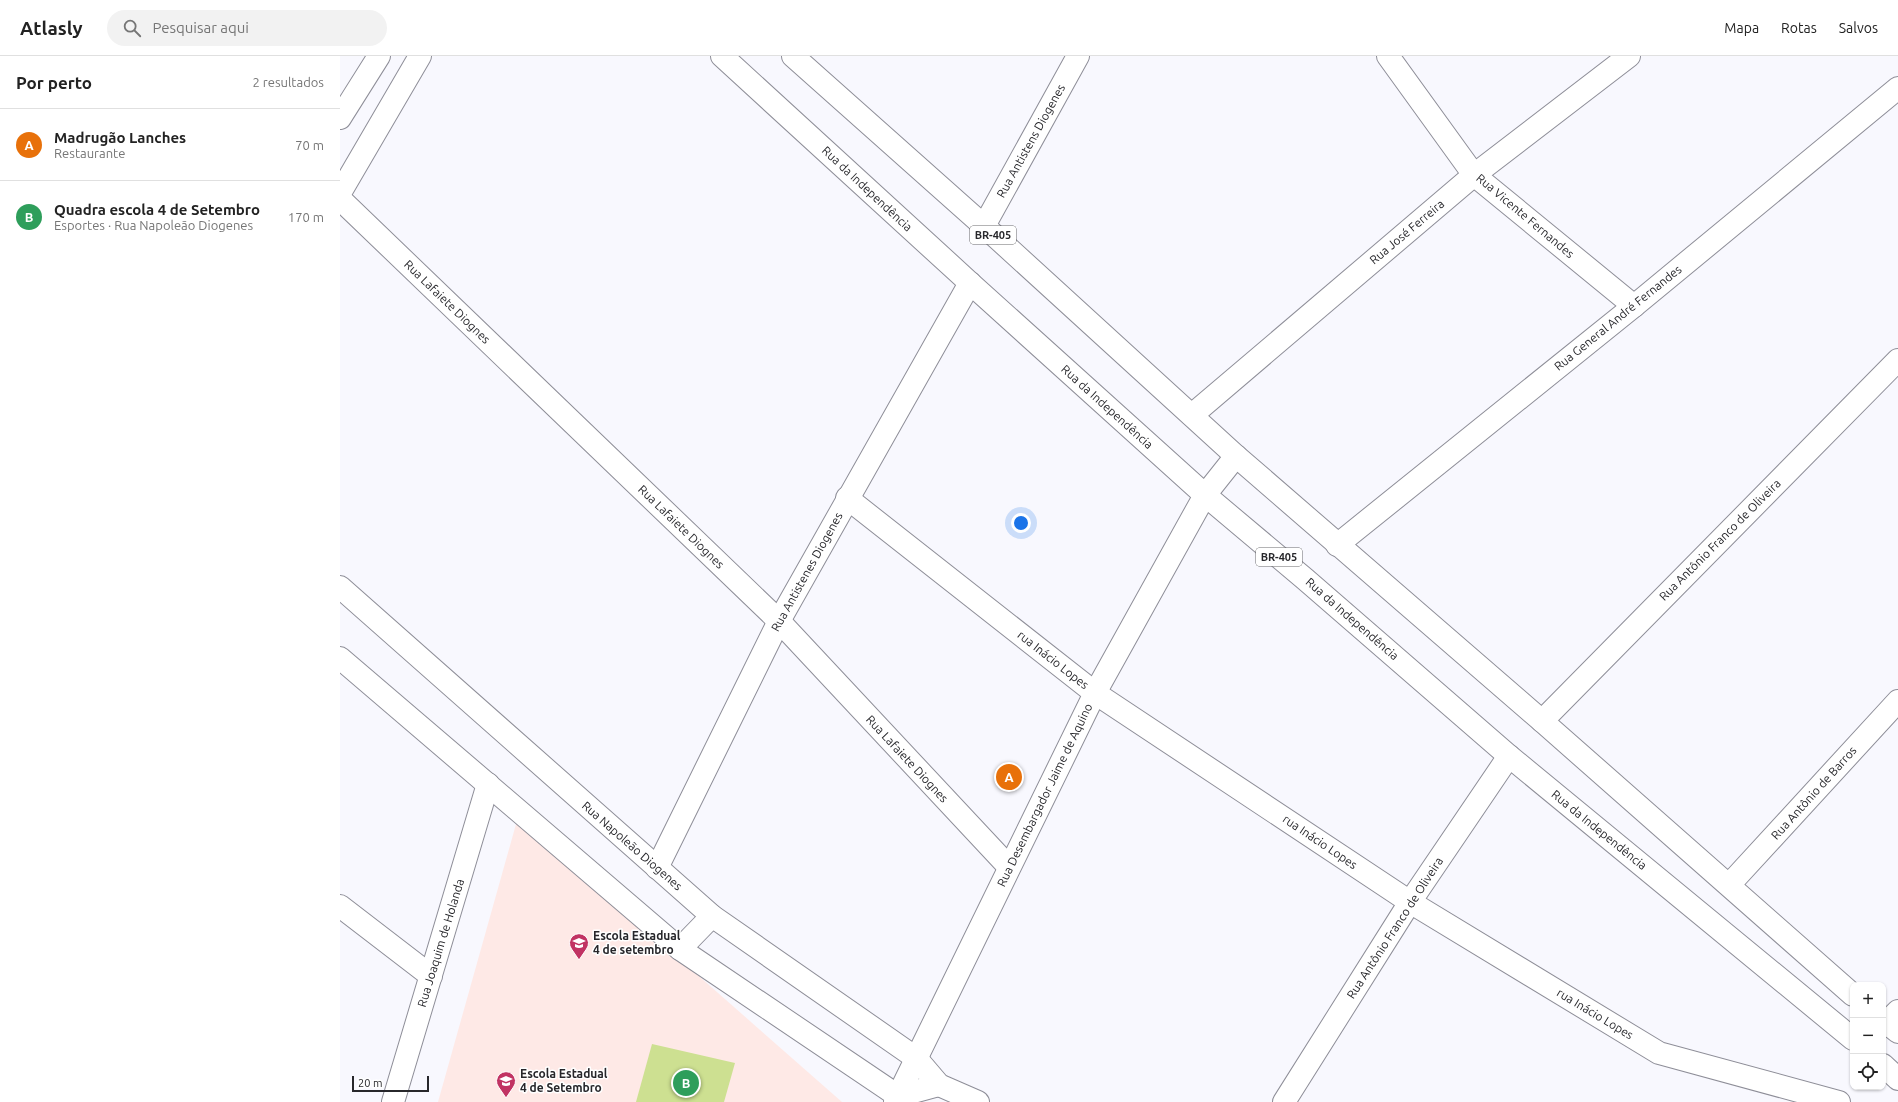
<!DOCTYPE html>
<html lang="pt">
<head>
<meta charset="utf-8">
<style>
  :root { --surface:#fff; --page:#f2f2f2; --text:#222; --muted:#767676; --line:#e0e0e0; --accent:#c13363 }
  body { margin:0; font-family:Ubuntu,sans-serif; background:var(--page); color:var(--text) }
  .controls { position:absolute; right:12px; bottom:12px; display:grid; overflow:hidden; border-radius:8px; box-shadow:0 1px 3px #0004 }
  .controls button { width:36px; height:36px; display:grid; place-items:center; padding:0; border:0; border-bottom:1px solid var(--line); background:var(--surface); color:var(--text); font:20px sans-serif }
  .scale { position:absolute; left:12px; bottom:10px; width:77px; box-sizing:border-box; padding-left:4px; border:2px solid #27272b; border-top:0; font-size:11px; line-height:14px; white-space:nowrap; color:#27272b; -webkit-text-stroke:3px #fff; paint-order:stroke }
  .you { position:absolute; left:681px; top:467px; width:14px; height:14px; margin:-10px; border:3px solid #fff; border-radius:50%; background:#1a73e8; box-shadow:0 0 0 6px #1a73e833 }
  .badge { display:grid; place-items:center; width:26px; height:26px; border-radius:50%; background:var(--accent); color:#fff; font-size:13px; font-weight:700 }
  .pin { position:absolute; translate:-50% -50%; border:2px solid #fff; box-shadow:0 1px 4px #0006 }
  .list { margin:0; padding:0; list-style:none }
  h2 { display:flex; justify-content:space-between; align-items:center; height:52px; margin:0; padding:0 16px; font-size:17px }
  h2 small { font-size:13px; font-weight:400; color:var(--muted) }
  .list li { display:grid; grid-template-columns:26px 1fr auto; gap:12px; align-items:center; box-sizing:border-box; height:72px; padding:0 16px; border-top:1px solid var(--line) }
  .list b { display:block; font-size:15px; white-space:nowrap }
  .list p { margin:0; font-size:13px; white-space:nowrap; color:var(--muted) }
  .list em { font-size:13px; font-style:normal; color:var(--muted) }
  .icon { flex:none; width:22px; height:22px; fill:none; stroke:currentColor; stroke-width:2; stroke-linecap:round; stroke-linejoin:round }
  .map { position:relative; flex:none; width:1558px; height:1046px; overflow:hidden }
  header { display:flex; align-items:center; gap:24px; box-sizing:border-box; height:56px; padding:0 20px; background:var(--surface); border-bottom:1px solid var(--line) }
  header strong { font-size:19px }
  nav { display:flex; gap:22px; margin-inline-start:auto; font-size:14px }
  .search { width:280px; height:36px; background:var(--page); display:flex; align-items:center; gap:10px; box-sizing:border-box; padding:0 14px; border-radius:22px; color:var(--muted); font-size:15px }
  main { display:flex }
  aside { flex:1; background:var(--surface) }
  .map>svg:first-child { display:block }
  .education { fill:#fee9e6 }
  .green { fill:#cde091 }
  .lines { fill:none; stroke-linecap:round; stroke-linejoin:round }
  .minor-casing { stroke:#8e8e98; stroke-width:24 }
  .highway-casing { stroke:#8e8e98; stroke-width:24 }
  .minor { stroke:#fff; stroke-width:22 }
  .highway { stroke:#fff; stroke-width:22 }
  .labels { text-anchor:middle; stroke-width:3; stroke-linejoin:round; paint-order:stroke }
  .shield { fill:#fff; stroke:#68686b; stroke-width:1 }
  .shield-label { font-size:11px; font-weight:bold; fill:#27272b }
  .street-label { font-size:12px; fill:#27272b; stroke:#fff }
  .poi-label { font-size:12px; font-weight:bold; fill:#27272b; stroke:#fff; text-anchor:start }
</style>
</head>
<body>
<header>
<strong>Atlasly</strong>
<div class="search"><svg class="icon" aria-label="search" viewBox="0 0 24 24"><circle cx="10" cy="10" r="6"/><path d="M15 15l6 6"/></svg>Pesquisar aqui</div>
<nav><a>Mapa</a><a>Rotas</a><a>Salvos</a></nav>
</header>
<main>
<aside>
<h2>Por perto<small>2 resultados</small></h2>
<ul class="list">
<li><span class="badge" style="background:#e8710a">A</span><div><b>Madrugão Lanches</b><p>Restaurante</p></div><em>70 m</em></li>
<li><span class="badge" style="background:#2e9e5b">B</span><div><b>Quadra escola 4 de Setembro</b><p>Esportes · Rua Napoleão Diogenes</p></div><em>170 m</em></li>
</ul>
</aside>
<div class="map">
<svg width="1558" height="1046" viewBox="0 0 1558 1046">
  <rect width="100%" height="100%" fill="#f8f8fe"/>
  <polygon class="education" points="178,761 502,1046 98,1046"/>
  <polygon class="green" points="312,988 395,1007 384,1046 296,1046"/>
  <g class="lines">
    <g class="minor-casing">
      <g id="minor">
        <polyline points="1048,0 1134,119 1294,250"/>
        <polyline points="0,62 39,0"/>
        <polyline points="0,137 80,0"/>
        <polyline points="0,143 439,565 669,811"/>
        <polyline points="644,170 738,0"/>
        <polyline points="852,359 1134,119 1289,0"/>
        <polyline points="507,442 755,637 1070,846 1319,997 1499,1046"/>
        <polyline points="997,489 1294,250 1558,32"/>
        <polyline points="0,531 372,860 576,1002 599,1029 638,1046"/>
        <polyline points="0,602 340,893 558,1040 599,1029"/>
        <polyline points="1202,665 1558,304"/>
        <polyline points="317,812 439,565 630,227"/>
        <polyline points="1389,829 1558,645"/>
        <polyline points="0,850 91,920"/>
        <polyline points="340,893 372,860"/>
        <polyline points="1543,970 1558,955"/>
        <polyline points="53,1046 148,728"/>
        <polyline points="555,1046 755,637 865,439 896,400"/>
        <polyline points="944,1046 1070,846 1169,700"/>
      </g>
    </g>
    <g class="highway-casing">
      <g id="highway">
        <polyline points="382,0 630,227 865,439 965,523 1169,700 1513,983"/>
        <polyline points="453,0 644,170 896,400 1202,665 1513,939"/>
        <polyline points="1543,964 1558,976"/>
        <polyline points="1543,1009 1558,1023"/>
      </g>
    </g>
    <use href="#minor" class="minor"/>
    <use href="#highway" class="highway"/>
  </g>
  <defs>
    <g id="school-pin" transform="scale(1)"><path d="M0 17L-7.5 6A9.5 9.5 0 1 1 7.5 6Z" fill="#c13363" stroke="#fff"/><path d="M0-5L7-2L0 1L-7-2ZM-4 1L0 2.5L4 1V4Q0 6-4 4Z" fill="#fff"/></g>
  </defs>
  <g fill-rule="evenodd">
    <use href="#school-pin" x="239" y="887"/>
    <use href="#school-pin" x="166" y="1025"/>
  </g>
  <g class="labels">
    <g class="shield">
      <rect x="630" y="170" width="46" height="18" rx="3"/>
      <rect x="916" y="492" width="46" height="18" rx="3"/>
    </g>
    <g class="shield-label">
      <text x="653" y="183">BR-405</text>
      <text x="939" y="505">BR-405</text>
    </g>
    <g class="street-label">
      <text transform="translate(691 85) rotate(-61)" y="4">Rua Antistens Diogenes</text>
      <text transform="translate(527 133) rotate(43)" y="4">Rua da Independência</text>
      <text transform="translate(1185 160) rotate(40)" y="4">Rua Vicente Fernandes</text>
      <text transform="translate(1067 176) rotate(-40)" y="4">Rua José Ferreira</text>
      <text transform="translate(107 246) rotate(44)" y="4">Rua Lafaiete Diognes</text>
      <text transform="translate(1278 262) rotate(-39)" y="4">Rua General André Fernandes</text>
      <text transform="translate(767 351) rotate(42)" y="4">Rua da Independência</text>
      <text transform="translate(341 471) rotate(44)" y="4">Rua Lafaiete Diognes</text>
      <text transform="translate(1380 484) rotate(-45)" y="4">Rua Antônio Franco de Oliveira</text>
      <text transform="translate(467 516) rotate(-61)" y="4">Rua Antistenes Diogenes</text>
      <text transform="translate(1012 563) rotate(41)" y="4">Rua da Independência</text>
      <text transform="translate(713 604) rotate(38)" y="4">rua Inácio Lopes</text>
      <text transform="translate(567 703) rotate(47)" y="4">Rua Lafaiete Diognes</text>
      <text transform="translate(1474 737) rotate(-48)" y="4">Rua Antônio de Barros</text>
      <text transform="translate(705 739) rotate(-64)" y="4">Rua Desembargador Jaime de Aquino</text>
      <text transform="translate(1259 774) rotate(39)" y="4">Rua da Independência</text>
      <text transform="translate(980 786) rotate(34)" y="4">rua Inácio Lopes</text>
      <text transform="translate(292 790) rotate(41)" y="4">Rua Napoleão Diogenes</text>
      <text transform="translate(1055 872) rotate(-57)" y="4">Rua Antônio Franco de Oliveira</text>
      <text transform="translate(101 887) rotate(-73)" y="4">Rua Joaquim de Holanda</text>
      <text transform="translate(1255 958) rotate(31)" y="4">rua Inácio Lopes</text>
    </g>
    <g class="poi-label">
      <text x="253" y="884">Escola Estadual<tspan x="253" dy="14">4 de setembro</tspan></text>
      <text x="180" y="1022">Escola Estadual<tspan x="180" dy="14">4 de Setembro</tspan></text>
    </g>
  </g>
</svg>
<div class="controls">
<button>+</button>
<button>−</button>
<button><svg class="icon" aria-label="locate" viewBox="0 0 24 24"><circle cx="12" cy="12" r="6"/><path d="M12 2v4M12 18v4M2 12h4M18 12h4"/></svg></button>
</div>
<div class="scale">20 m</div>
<div class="you"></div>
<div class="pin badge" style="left:669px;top:721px;background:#e8710a">A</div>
<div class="pin badge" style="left:346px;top:1027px;background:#2e9e5b">B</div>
</div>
</main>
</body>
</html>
